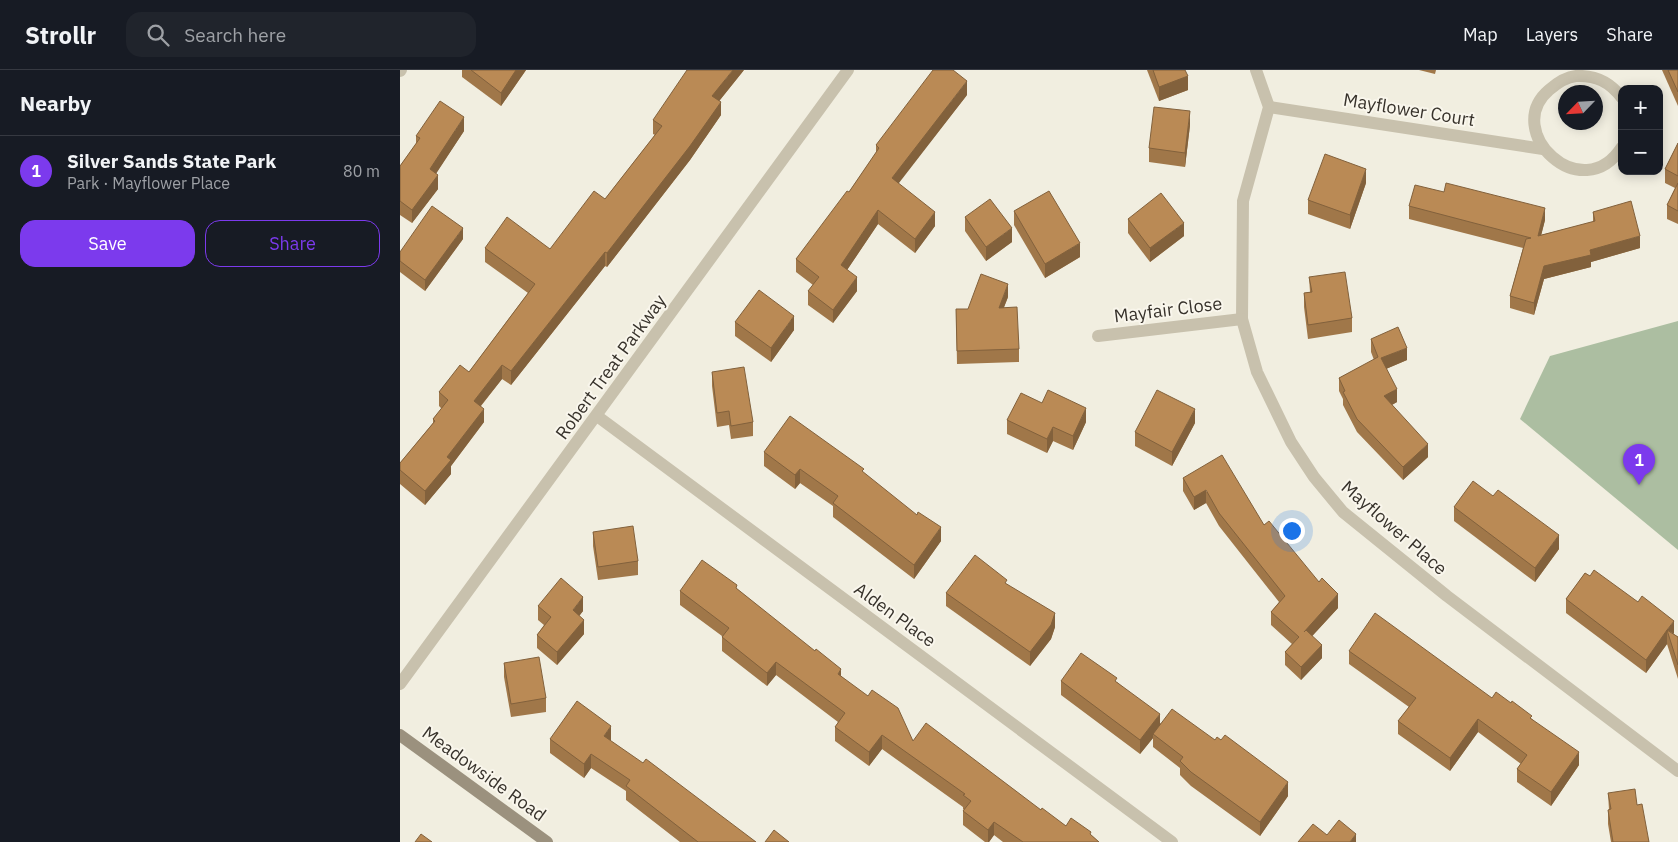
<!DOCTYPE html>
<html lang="en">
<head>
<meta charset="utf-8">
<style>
  :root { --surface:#171b24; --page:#20242c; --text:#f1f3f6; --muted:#9ea1a6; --line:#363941; --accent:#7c3aed }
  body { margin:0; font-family:"IBM Plex Sans",sans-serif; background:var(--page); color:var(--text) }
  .controls { position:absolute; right:15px; top:15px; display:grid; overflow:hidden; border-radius:10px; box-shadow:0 2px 12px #0003 }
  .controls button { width:45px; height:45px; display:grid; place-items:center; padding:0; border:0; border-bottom:1px solid var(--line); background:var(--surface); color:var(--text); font:25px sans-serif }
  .compass { position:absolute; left:1158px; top:15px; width:45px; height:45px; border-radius:50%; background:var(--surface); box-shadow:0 2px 12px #0003; rotate:245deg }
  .you { position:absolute; left:891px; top:460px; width:18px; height:18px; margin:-12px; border:4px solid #fff; border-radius:50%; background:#1a73e8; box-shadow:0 0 0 8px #1a73e833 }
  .badge { display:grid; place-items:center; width:32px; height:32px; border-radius:50%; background:var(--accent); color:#fff; font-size:16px; font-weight:700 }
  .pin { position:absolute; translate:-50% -41px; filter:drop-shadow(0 1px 2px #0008) }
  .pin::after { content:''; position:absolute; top:26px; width:18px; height:15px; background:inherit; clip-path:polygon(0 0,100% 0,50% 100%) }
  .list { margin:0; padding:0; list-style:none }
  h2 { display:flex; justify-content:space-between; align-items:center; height:65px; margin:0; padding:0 20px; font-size:21px }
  h2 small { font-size:16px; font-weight:400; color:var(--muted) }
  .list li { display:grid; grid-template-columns:32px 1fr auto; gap:15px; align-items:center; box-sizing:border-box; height:70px; padding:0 20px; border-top:1px solid var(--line) }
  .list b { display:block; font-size:19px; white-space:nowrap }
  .list p { margin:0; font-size:16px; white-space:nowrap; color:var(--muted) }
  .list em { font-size:16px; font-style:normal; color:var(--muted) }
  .actions { display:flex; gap:10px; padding:15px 20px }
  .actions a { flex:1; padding:11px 0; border:1px solid var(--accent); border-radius:15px; text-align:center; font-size:18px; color:var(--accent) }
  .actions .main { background:var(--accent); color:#fff }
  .icon { flex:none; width:28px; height:28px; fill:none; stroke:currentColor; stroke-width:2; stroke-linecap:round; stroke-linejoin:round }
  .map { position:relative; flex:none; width:1278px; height:772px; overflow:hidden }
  header { display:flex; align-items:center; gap:30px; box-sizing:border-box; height:70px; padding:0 25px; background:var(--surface); border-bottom:1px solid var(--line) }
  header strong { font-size:24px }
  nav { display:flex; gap:28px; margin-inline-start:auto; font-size:18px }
  .search { width:350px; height:45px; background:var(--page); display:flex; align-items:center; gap:12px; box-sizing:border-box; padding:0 18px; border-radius:15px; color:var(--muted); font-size:19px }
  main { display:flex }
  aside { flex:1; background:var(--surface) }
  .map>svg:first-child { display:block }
  .green { fill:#acbea1 }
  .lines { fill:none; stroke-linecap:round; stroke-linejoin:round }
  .minor { stroke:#c8c1ad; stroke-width:12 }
  .tertiary { stroke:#c8c1ad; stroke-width:12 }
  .secondary { stroke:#9b917e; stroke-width:12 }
  .wall { fill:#a07749 }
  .shaded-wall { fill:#82613c }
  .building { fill:#ba8a55; stroke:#82613c }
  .labels { text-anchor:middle; stroke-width:4; stroke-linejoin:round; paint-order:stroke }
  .street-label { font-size:18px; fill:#37322b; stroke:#f9f6ec }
</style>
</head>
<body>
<header>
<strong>Strollr</strong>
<div class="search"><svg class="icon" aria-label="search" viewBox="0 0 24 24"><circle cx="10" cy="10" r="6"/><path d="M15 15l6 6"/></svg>Search here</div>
<nav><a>Map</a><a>Layers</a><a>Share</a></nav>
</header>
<main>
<aside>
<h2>Nearby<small></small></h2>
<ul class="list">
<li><span class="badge">1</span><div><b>Silver Sands State Park</b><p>Park · Mayflower Place</p></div><em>80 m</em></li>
</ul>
<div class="actions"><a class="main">Save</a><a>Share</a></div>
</aside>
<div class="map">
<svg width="1278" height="772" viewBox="0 0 1278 772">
  <rect width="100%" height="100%" fill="#f1eee0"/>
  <polygon class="green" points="1278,251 1278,480 1120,349 1150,286"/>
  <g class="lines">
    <g class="minor">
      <polyline points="856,0 869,37 843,131 842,249 857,302 891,372 914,407 943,442 1047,526 1278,701"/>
      <polyline points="0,1 1,0"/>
      <path d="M1222,28C1210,12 1196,5 1176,6C1166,7 1157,13 1149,20C1101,61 1182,139 1222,77"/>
      <polyline points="869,37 1143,79"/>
      <polyline points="698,266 842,249"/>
      <polyline points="197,346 772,772"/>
    </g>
    <polyline class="tertiary" points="0,614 448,0"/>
    <polyline class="secondary" points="0,665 147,772"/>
  </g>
  <g class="wall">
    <polygon points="62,0 126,0 101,36 62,7"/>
    <polygon points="344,0 319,31 321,45 290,90 207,197 205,196 111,315 102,309 81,336 84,352 51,396 51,404 25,435 0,414 0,393 33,353 33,349 42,339 39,336 39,322 69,302 128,223 85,192 85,178 150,179 205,129 255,65 253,64 253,50"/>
    <polygon points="747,0 785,0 788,20 759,31"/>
    <polygon points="1019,0 1036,0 1035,4"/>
    <polygon points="1262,0 1278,0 1278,36"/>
    <polygon points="567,25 498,113 535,156 515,183 478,154 447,200 457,221 433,253 408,235 408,221 413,215 396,202 396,189 449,122 476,83 476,75"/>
    <polygon points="790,55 785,97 749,92 749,78"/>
    <polygon points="64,61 36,103 38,119 12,153 0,145 0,96 16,74 16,66"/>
    <polygon points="1278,73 1278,154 1267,149 1267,135 1275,118 1265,113 1265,99"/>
    <polygon points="966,113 950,159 908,144 908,130"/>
    <polygon points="1009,136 1145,150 1141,165 1193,152 1193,142 1240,178 1191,192 1191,197 1144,209 1134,245 1110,238 1110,226 1123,178 1009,149"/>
    <polygon points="614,141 680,187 645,208 614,155"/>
    <polygon points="565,147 612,172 586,191 565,161"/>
    <polygon points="728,149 784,166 750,192 728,163"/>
    <polygon points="63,169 25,221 0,202 0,182"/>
    <polygon points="909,207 952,248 952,262 908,269 904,237 904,223 910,222"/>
    <polygon points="608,227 604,237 619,279 619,292 557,294 556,239 568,239"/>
    <polygon points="335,252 394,260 371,292 335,266"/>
    <polygon points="971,269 1007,290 986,299 997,332 992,335 1028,387 1003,410 957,362 943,335 943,329 939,321 939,308 974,290 971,282"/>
    <polygon points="312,302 353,352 353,366 331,369 329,355 317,357 312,316"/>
    <polygon points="642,333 686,352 673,380 653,371 647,383 607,364 607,350"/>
    <polygon points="795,353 772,396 735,376 735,362"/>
    <polygon points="364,382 464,403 541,471 514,509 433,447 433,436 400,413 395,419 364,396"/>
    <polygon points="783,408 864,455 938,538 912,566 922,588 901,610 885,595 885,582 892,574 871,555 871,542 879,532 819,456 806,433 794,440 783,421"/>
    <polygon points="1054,437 1159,479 1135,512 1054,451"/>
    <polygon points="193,462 238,491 238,505 198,510 193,476"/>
    <polygon points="1185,503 1278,567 1278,609 1267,574 1246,603 1166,543 1166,529"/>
    <polygon points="607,514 655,557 651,569 630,596 546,536 546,523"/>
    <polygon points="337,519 441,606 513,671 641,740 666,756 691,765 699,772 603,772 594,765 589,772 585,772 563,755 563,741 564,740 563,739 563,737 482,679 469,696 435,671 435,657 438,652 376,605 367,616 322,581 322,566 280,535 280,521"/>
    <polygon points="138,536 183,541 179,546 184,564 157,595 137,578 137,565 144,555 138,550"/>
    <polygon points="949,581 1092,628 1132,649 1179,695 1151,736 1117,712 1117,699 1121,694 1078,662 1050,701 998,664 998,651 1009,637 949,594"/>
    <polygon points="104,593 146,628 146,642 111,647 104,607"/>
    <polygon points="661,611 717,612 760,653 888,726 860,766 791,716 780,705 780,698 753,677 753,668 740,684 661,625"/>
    <polygon points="150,669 211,670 210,671 356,772 280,772 226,730 226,721 191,698 184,708 150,683"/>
    <polygon points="1208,723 1237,735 1249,772 1211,772 1208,754 1208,740 1209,740"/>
  </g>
  <g class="shaded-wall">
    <polygon points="116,0 126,0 101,36 101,23"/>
    <polygon points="333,0 344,0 312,40 312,26"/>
    <polygon points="788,6 788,20 759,31 759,17"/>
    <polygon points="567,11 567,25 492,122 492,108"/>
    <polygon points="321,32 321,45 290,90 207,197 207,183"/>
    <polygon points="790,41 790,55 785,97 785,83"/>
    <polygon points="64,47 64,61 30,113 30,99"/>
    <polygon points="966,99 966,113 950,159 950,145"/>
    <polygon points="38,105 38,119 12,153 12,140"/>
    <polygon points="1145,138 1145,150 1138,178 1138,166"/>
    <polygon points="478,140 478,154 441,209 441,195"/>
    <polygon points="535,142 535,156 515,183 515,169"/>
    <polygon points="784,153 784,166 750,192 750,178"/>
    <polygon points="63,158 63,169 25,221 25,210"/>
    <polygon points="612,158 612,172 586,191 586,177"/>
    <polygon points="1240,166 1240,178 1191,192 1191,197 1144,209 1134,245 1134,233 1144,196 1190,180"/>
    <polygon points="680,173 680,187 645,208 645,194"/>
    <polygon points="205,182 205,196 111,315 111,301"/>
    <polygon points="457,207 457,221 433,253 433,240"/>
    <polygon points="608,214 608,227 599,250 599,238"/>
    <polygon points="394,246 394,260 371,292 371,278"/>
    <polygon points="1007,278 1007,290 981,301 981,288"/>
    <polygon points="102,295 102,309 74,344 74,331"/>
    <polygon points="997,319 997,332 984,339 984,326"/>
    <polygon points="686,338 686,352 673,380 673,366"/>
    <polygon points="84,339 84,352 51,396 51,404 25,435 25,421 47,387"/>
    <polygon points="795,339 795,353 772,396 772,382"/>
    <polygon points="653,357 653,371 647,383 647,369"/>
    <polygon points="1028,374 1028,387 1003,410 1003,397"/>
    <polygon points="400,399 400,413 395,419 395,405"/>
    <polygon points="806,420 806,433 794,440 794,427"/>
    <polygon points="541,457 541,471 514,509 514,495"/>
    <polygon points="1159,465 1159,479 1135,512 1135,498"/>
    <polygon points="938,524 938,538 904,575 904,562"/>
    <polygon points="183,527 183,541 173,554 173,540"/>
    <polygon points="655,543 655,557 651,569 630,596 630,582"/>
    <polygon points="184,550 184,564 157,595 157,582"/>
    <polygon points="1274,551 1274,564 1267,560"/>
    <polygon points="1267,560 1267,574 1246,603 1246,590"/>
    <polygon points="922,575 922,588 901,610 901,597"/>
    <polygon points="376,592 376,605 367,616 367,603"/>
    <polygon points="441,599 441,613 438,604"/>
    <polygon points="760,644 760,658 753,664 753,668 740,684 740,670"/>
    <polygon points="1078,649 1078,662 1050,701 1050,688"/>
    <polygon points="211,656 211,670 204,680 204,666"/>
    <polygon points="482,665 482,679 469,696 469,682"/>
    <polygon points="1179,682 1179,695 1151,736 1151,722"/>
    <polygon points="191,684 191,698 184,708 184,694"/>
    <polygon points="888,712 888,726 860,766 860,752"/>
    <polygon points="594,752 594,765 589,772 588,772 588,760"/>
    <polygon points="956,764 956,772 950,772"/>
  </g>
  <g class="building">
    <polygon points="71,0 116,0 101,23"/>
    <polygon points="287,0 333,0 312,26 321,32 290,76 207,183 205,182 111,301 102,295 74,331 84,339 47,387 51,390 25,421 0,400 0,393 35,351 33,349 48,330 39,322 60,295 69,302 135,214 85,178 107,147 150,179 194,121 205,129 262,56 253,50"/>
    <polygon points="533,0 553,0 567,11 492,108 535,142 515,169 478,140 441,195 457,207 433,240 408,221 419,207 396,189 447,121 449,122 479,78 476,75"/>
    <polygon points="753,0 785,0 788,6 759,17"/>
    <polygon points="1268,0 1278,0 1278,22"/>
    <polygon points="40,31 64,47 30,99 38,105 12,140 0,131 0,96 20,68 16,66"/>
    <polygon points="754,37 790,41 785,83 749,78"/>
    <polygon points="1278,73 1278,106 1265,99"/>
    <polygon points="925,84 966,99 950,145 908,130"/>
    <polygon points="1046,113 1145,138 1138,166 1195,151 1193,142 1231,131 1240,166 1190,180 1191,185 1144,196 1134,233 1110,226 1126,169 1131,168 1009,136 1015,115 1044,122"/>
    <polygon points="1278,113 1278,141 1267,135"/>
    <polygon points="649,121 680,173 645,194 614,141"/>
    <polygon points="761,123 784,153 750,178 728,149"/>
    <polygon points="590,129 612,158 586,177 565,147"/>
    <polygon points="32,136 63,158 25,210 0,191 0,182"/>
    <polygon points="945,202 952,248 908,255 904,223 912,222 909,207"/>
    <polygon points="581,204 608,214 599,238 617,237 619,279 557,281 556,239 568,239"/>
    <polygon points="359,220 394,246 371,278 335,252"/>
    <polygon points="998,257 1007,278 981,288 997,319 984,326 1028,374 1003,397 957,349 943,322 945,321 939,308 978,287 971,269"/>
    <polygon points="344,297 353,352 331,356 329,341 317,343 312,302"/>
    <polygon points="648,320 686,338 673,366 653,357 647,369 607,350 621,323 642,333"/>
    <polygon points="757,320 795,339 772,382 735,362"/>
    <polygon points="390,346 464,399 462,401 517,445 518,442 541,457 514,495 433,433 438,426 400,399 395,405 364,382"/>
    <polygon points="822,385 864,455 869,451 919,512 922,508 938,524 904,562 906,560 922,575 901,597 885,582 899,567 871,542 885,526 819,443 806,420 794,427 783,408"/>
    <polygon points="1073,411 1093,426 1098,420 1159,465 1135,498 1054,437"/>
    <polygon points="233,456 238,491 198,497 193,462"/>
    <polygon points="575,485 607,510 605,513 655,543 651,555 630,582 546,523"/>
    <polygon points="302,490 337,515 336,518 415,581 416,579 441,599 438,604 468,626 472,620 498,638 513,671 526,653 641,740 642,738 666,756 671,748 691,762 690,764 699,772 623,772 594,752 588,760 563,741 571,731 563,725 565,724 482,665 469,682 435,657 445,643 376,592 367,603 322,567 329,558 280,521"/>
    <polygon points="1194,500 1238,532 1242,526 1274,551 1267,560 1278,567 1278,595 1267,560 1246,590 1166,529 1185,503 1190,506"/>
    <polygon points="161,508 183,527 173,540 184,550 157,582 137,565 151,547 138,536"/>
    <polygon points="975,543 1092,628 1096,622 1111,633 1112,631 1132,646 1130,648 1179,682 1151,722 1117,699 1127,685 1078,649 1050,688 998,651 1016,628 949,581"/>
    <polygon points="681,583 717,608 715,611 760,644 740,670 661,611"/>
    <polygon points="139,587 146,628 111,634 104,593"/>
    <polygon points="177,631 211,656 204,666 243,693 246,689 356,772 298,772 226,716 230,710 191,684 184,694 150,669"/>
    <polygon points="772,639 815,670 817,667 821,670 825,665 888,712 860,752 791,702 780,691 783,687 753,664"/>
    <polygon points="1235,719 1237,735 1242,734 1249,772 1213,772 1208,740 1211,739 1208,723"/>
    <polygon points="939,750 956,764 950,772 898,772 913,754 927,765"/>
    <polygon points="374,760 389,772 365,772"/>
    <polygon points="21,764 32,772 15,772"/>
  </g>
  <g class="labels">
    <g class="street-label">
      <text transform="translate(1009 40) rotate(9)" y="6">Mayflower Court</text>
      <text transform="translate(768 240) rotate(-7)" y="6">Mayfair Close</text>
      <text transform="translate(211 297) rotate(-54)" y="6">Robert Treat Parkway</text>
      <text transform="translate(994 458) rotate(41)" y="6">Mayflower Place</text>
      <text transform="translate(495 545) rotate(36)" y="6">Alden Place</text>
      <text transform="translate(84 704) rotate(36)" y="6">Meadowside Road</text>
    </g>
  </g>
</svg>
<div class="controls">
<button>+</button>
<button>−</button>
</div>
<svg class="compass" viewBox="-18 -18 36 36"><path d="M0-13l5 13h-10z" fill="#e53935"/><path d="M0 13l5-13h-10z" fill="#9ea1a6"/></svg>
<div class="you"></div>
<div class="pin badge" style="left:1239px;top:415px">1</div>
</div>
</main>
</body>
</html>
